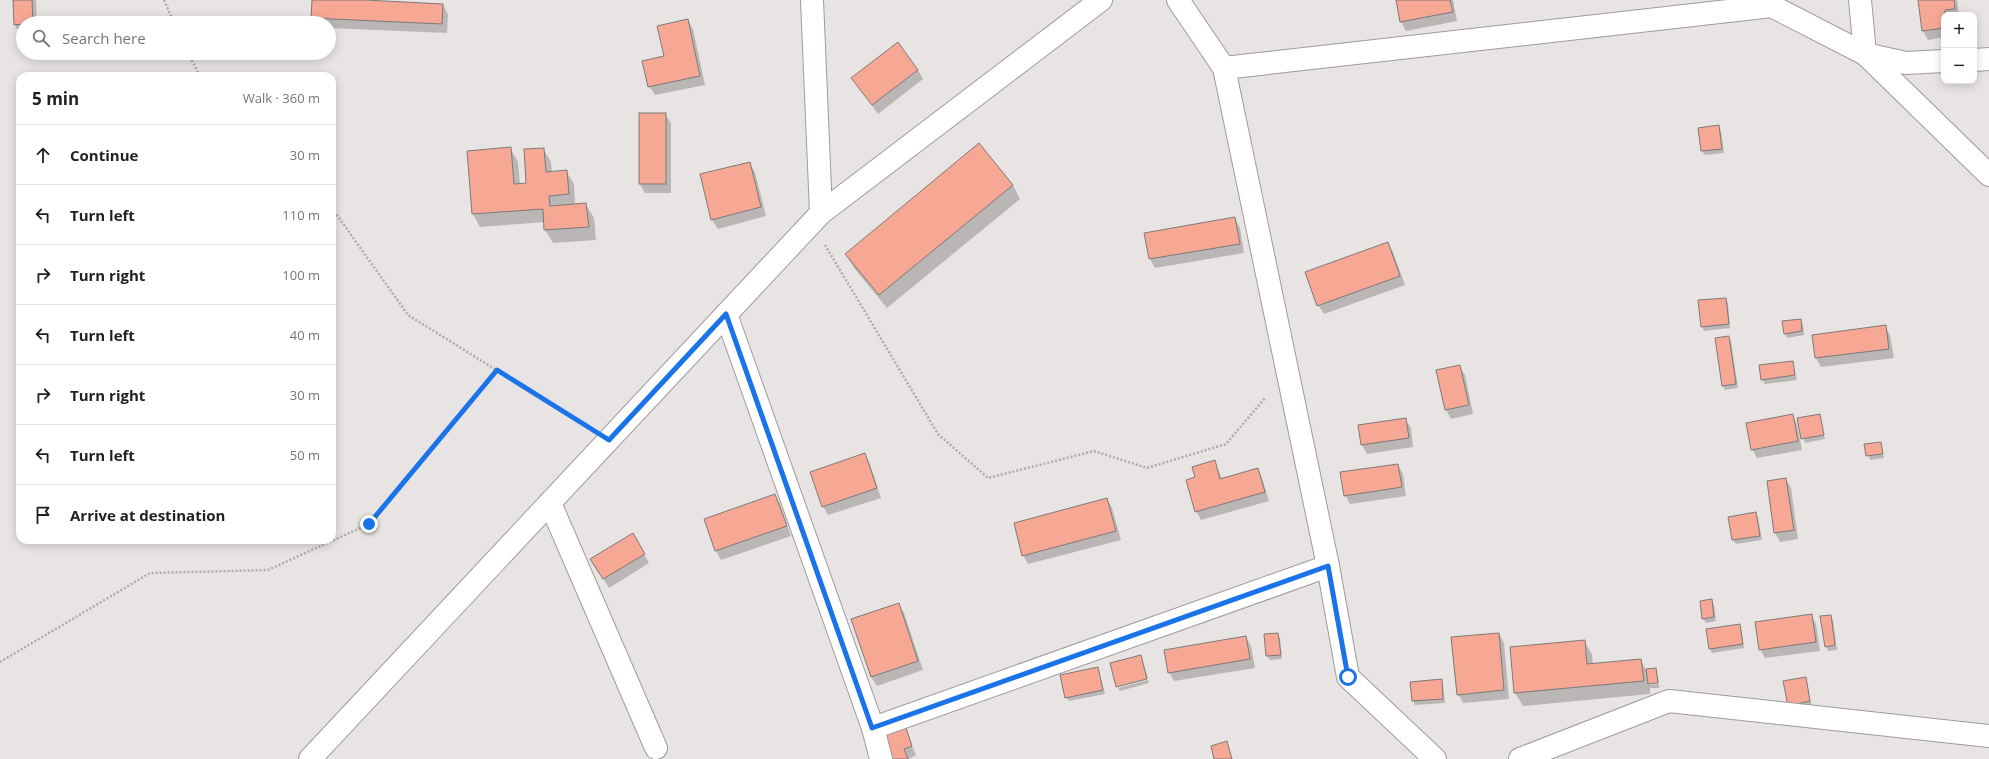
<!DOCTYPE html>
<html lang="en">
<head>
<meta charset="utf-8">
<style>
  :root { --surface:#fff; --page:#f2f2f2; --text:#202124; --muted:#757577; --line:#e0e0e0 }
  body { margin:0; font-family:"Open Sans",sans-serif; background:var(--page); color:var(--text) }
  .controls { position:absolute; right:12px; top:12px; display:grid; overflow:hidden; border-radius:8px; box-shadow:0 2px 10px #0003 }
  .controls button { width:36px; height:36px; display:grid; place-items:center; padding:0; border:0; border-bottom:1px solid var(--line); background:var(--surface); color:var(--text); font:20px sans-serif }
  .stop { position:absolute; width:12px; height:12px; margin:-9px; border:3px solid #1a73e8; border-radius:50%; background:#fff }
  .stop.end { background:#1a73e8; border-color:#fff; box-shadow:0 1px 4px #0008 }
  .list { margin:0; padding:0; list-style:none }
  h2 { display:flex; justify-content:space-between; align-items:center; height:52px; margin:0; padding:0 16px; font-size:17px }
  h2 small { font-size:13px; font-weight:400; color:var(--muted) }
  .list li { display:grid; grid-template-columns:26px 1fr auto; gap:12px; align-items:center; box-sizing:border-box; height:60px; padding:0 16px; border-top:1px solid var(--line) }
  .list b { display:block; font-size:15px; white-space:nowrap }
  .list em { font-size:13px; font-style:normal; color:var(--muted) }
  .icon { flex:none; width:22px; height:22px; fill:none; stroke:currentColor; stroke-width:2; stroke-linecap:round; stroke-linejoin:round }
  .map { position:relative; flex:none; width:1989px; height:759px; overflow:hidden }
  .search { position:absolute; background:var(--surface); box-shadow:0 2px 10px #0003; left:16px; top:16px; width:320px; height:44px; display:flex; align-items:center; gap:10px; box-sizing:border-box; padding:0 14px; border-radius:22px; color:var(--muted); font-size:15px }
  .panel { position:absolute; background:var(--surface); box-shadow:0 2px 10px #0003; left:16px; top:72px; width:320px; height:472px; border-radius:12px }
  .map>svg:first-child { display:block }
  .shadow { fill:#0003 }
  .building { fill:#f6a895; stroke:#7d7978 }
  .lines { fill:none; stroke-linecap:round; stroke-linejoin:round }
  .minor-casing { stroke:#9f9a9b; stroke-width:24 }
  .path { stroke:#afaaab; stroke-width:2.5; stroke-dasharray:2 2; stroke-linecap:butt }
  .minor { stroke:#fff; stroke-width:22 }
  .route { stroke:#1a73e8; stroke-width:5 }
</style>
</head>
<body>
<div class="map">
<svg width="1989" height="759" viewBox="0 0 1989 759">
  <rect width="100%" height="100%" fill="#e9e4e4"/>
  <g class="shadow">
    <polygon points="14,0 36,0 37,23 23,23 23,34 20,34 15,25"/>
    <polygon points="313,0 443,5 448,14 447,33 329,28 329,23 315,23 312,18"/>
    <polygon points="1453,0 1457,21 1406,31 1401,22 1397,1"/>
    <polygon points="1919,0 1957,0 1959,15 1944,15 1944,37 1928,40 1923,31"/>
    <polygon points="688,20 693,29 705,85 655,95 649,86 665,57"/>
    <polygon points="918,70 923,79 878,114 852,78"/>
    <polygon points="665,114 671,123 671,193 645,193 640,184"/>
    <polygon points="1718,126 1721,131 1724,153 1705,155 1702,151 1699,129"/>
    <polygon points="979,145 1013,185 1020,199 887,308 854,268 846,255"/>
    <polygon points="510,148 518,162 520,185 527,184 543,149 551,162 552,172 566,171 574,184 575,205 586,205 594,218 596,240 553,243 545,230 545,222 480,227 473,214 468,152"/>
    <polygon points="749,163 755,172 766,216 718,229 712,220"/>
    <polygon points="1235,219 1240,228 1244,253 1155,268 1150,259 1145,234"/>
    <polygon points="1388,243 1393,252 1405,285 1324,314 1318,305"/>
    <polygon points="1726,299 1728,303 1730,328 1704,331 1702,326"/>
    <polygon points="1800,320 1803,324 1804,335 1787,338 1785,333"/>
    <polygon points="1885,326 1890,335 1894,358 1821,367 1816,358 1813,335"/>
    <polygon points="1728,337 1731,341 1738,388 1725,390 1723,386"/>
    <polygon points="1792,362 1797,380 1765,384 1762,379"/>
    <polygon points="1459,366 1465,375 1473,414 1451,419 1446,410"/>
    <polygon points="1792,415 1797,424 1802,450 1757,458 1752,449"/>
    <polygon points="1819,415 1825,439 1805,443 1798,419"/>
    <polygon points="1405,419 1411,428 1413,447 1367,454 1362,445"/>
    <polygon points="1880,443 1884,458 1870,460 1866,445"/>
    <polygon points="865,455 870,464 881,498 828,515 823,506"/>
    <polygon points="1215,462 1222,479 1257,469 1262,478 1269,501 1201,520 1196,511 1196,478"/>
    <polygon points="1398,465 1403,474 1406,496 1350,504 1345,495"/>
    <polygon points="1786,479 1791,488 1798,539 1780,542 1775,533"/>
    <polygon points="775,495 780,504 791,536 721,560 716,551"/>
    <polygon points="1107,499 1112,508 1121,540 1028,564 1023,555"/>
    <polygon points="1756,513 1758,517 1762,540 1736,544 1733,540 1730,517"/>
    <polygon points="633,535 649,563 609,588 592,560"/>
    <polygon points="1711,600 1714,605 1716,621 1706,623 1703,618"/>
    <polygon points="898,604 904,613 923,670 877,686 871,677"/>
    <polygon points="1811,615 1816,624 1820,651 1765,658 1760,649"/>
    <polygon points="1830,616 1833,620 1837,650 1828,651 1826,646"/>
    <polygon points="1739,625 1741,630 1744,648 1712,653 1710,649"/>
    <polygon points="1278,634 1280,638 1282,659 1270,660 1267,656"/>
    <polygon points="1499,634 1504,643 1509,699 1463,703 1458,694"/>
    <polygon points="1246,637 1251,646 1255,668 1174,681 1169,672"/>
    <polygon points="1584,641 1592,654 1593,665 1641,660 1646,670 1655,669 1657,673 1659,682 1649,683 1649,685 1659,684 1659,688 1650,688 1650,694 1523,706 1515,693 1511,648"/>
    <polygon points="1140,656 1148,678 1117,686"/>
    <polygon points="1098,668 1105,694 1069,701 1066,697"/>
    <polygon points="1805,678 1812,706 1791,709"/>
    <polygon points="1148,680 1149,683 1120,691 1118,688"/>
    <polygon points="1441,680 1443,685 1445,703 1415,705 1413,701 1411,683"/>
    <polygon points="904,727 916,755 909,759 891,759"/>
  </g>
  <g class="building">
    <polygon points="13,0 32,0 33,23 14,25"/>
    <polygon points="312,0 365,0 443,4 442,24 311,18"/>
    <polygon points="1396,0 1450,0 1453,12 1400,22"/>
    <polygon points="1918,0 1954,0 1955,9 1945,10 1944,28 1922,31"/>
    <polygon points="688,19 700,76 648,87 642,61 664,56 657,26"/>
    <polygon points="898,42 918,70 872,105 851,78"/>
    <rect x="639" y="113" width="27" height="71"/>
    <polygon points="1719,125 1722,149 1701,151 1698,128"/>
    <polygon points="979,143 1013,185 879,295 845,254"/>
    <polygon points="511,147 514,184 526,183 524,149 544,148 546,172 567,170 569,194 549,196 550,206 586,203 589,227 544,230 543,209 472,214 467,151"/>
    <polygon points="750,162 761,207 711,220 700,174"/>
    <polygon points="1235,217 1240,244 1149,259 1144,233"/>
    <polygon points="1388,242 1400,276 1317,306 1305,272"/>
    <polygon points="1726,298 1729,324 1701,327 1698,300"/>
    <polygon points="1801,319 1802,331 1784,334 1782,321"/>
    <polygon points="1886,325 1889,349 1815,358 1812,335"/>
    <polygon points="1729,336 1736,384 1722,386 1715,338"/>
    <polygon points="1793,361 1795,375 1761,380 1759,365"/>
    <polygon points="1460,365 1469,405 1445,410 1436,370"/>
    <polygon points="1793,414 1798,441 1751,450 1746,423"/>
    <polygon points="1820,414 1824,435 1801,439 1797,418"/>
    <polygon points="1406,418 1409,438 1361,445 1358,425"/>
    <polygon points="1881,442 1883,454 1866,456 1864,444"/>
    <polygon points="865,453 877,488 822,507 810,472"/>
    <polygon points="1215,460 1220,479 1258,468 1265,492 1195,512 1186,480 1195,477 1192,467"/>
    <polygon points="1398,464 1402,487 1344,496 1340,472"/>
    <polygon points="1786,478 1794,530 1774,533 1767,481"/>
    <polygon points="775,494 787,526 715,551 704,519"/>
    <polygon points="1107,498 1116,531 1022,556 1014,523"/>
    <polygon points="1756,512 1760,536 1732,540 1728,517"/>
    <polygon points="633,533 645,554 603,579 590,559"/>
    <polygon points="1712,599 1714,617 1702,619 1700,601"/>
    <polygon points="899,603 918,661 871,677 851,619"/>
    <polygon points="1812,614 1816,642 1759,650 1755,622"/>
    <polygon points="1831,615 1835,645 1825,647 1820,616"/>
    <polygon points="1740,624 1743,644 1709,649 1706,629"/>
    <polygon points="1278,633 1281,655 1266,656 1264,634"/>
    <polygon points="1499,633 1504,690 1457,695 1451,637"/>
    <polygon points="1246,636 1250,659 1168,673 1164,650"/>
    <polygon points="1585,640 1587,664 1641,659 1644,681 1514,693 1510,647"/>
    <polygon points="1141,655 1147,679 1116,687 1110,663"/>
    <polygon points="1098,667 1103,690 1065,698 1060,675"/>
    <polygon points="1656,668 1658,683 1648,684 1646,669"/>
    <polygon points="1806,677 1810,701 1788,706 1783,681"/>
    <polygon points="1442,679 1443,699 1412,701 1410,682"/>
    <polygon points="905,725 912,746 904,749 908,759 890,759 882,734"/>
    <polygon points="1227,741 1232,759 1214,759 1211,746"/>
  </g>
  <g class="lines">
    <g class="minor-casing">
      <g id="minor">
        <polyline points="812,0 821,213"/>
        <polyline points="1178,0 1224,68 1328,566 1348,677 1435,759"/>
        <polyline points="1760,0 1865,54 1906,63 1944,61"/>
        <polyline points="1860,0 1865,54 1989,175"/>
        <polyline points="1974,60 1989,59"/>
        <polyline points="1224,68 1772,6"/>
        <polyline points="726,314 873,728 881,759"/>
        <polyline points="550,503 656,748"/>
        <polyline points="873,728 1328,566"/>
        <polyline points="310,759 821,213 1101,0"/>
        <polyline points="1520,759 1669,701 1989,736"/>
      </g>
    </g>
    <g class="path">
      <polyline points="164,0 174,23"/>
      <polyline points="188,53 200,76"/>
      <polyline points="332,208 408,315 586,426"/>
      <polyline points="825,245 938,434 988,478 1094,451 1147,468 1226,444 1265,398"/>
      <polyline points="0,662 150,573 268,570 369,524 497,370"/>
    </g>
    <use href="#minor" class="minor"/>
  </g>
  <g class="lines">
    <polyline class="route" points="369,524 497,370 609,440 726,314 872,728 1328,566 1348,677"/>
  </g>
</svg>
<div class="controls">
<button>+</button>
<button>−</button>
</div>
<div class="stop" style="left:1348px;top:677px"></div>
<div class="stop end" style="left:369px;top:524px"></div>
<div class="search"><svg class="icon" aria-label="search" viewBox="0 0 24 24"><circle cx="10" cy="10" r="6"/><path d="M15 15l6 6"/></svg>Search here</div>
<section class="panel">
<h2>5 min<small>Walk · 360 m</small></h2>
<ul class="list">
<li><svg class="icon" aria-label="ahead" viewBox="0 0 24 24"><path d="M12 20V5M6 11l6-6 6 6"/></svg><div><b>Continue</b></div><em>30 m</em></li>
<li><svg class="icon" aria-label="left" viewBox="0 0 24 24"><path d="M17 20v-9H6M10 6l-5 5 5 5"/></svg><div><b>Turn left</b></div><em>110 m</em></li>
<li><svg class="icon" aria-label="right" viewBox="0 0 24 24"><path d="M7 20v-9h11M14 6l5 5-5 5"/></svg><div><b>Turn right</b></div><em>100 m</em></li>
<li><svg class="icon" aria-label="left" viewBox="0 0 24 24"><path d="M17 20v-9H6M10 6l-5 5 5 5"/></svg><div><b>Turn left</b></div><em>40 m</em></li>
<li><svg class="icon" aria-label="right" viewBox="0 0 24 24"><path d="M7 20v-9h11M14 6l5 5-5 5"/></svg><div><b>Turn right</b></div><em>30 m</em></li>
<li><svg class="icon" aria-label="left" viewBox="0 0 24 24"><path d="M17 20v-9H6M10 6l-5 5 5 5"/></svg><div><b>Turn left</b></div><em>50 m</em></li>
<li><svg class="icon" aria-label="arrive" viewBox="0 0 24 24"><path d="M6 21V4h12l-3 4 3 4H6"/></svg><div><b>Arrive at destination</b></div></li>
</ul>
</section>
</div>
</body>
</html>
